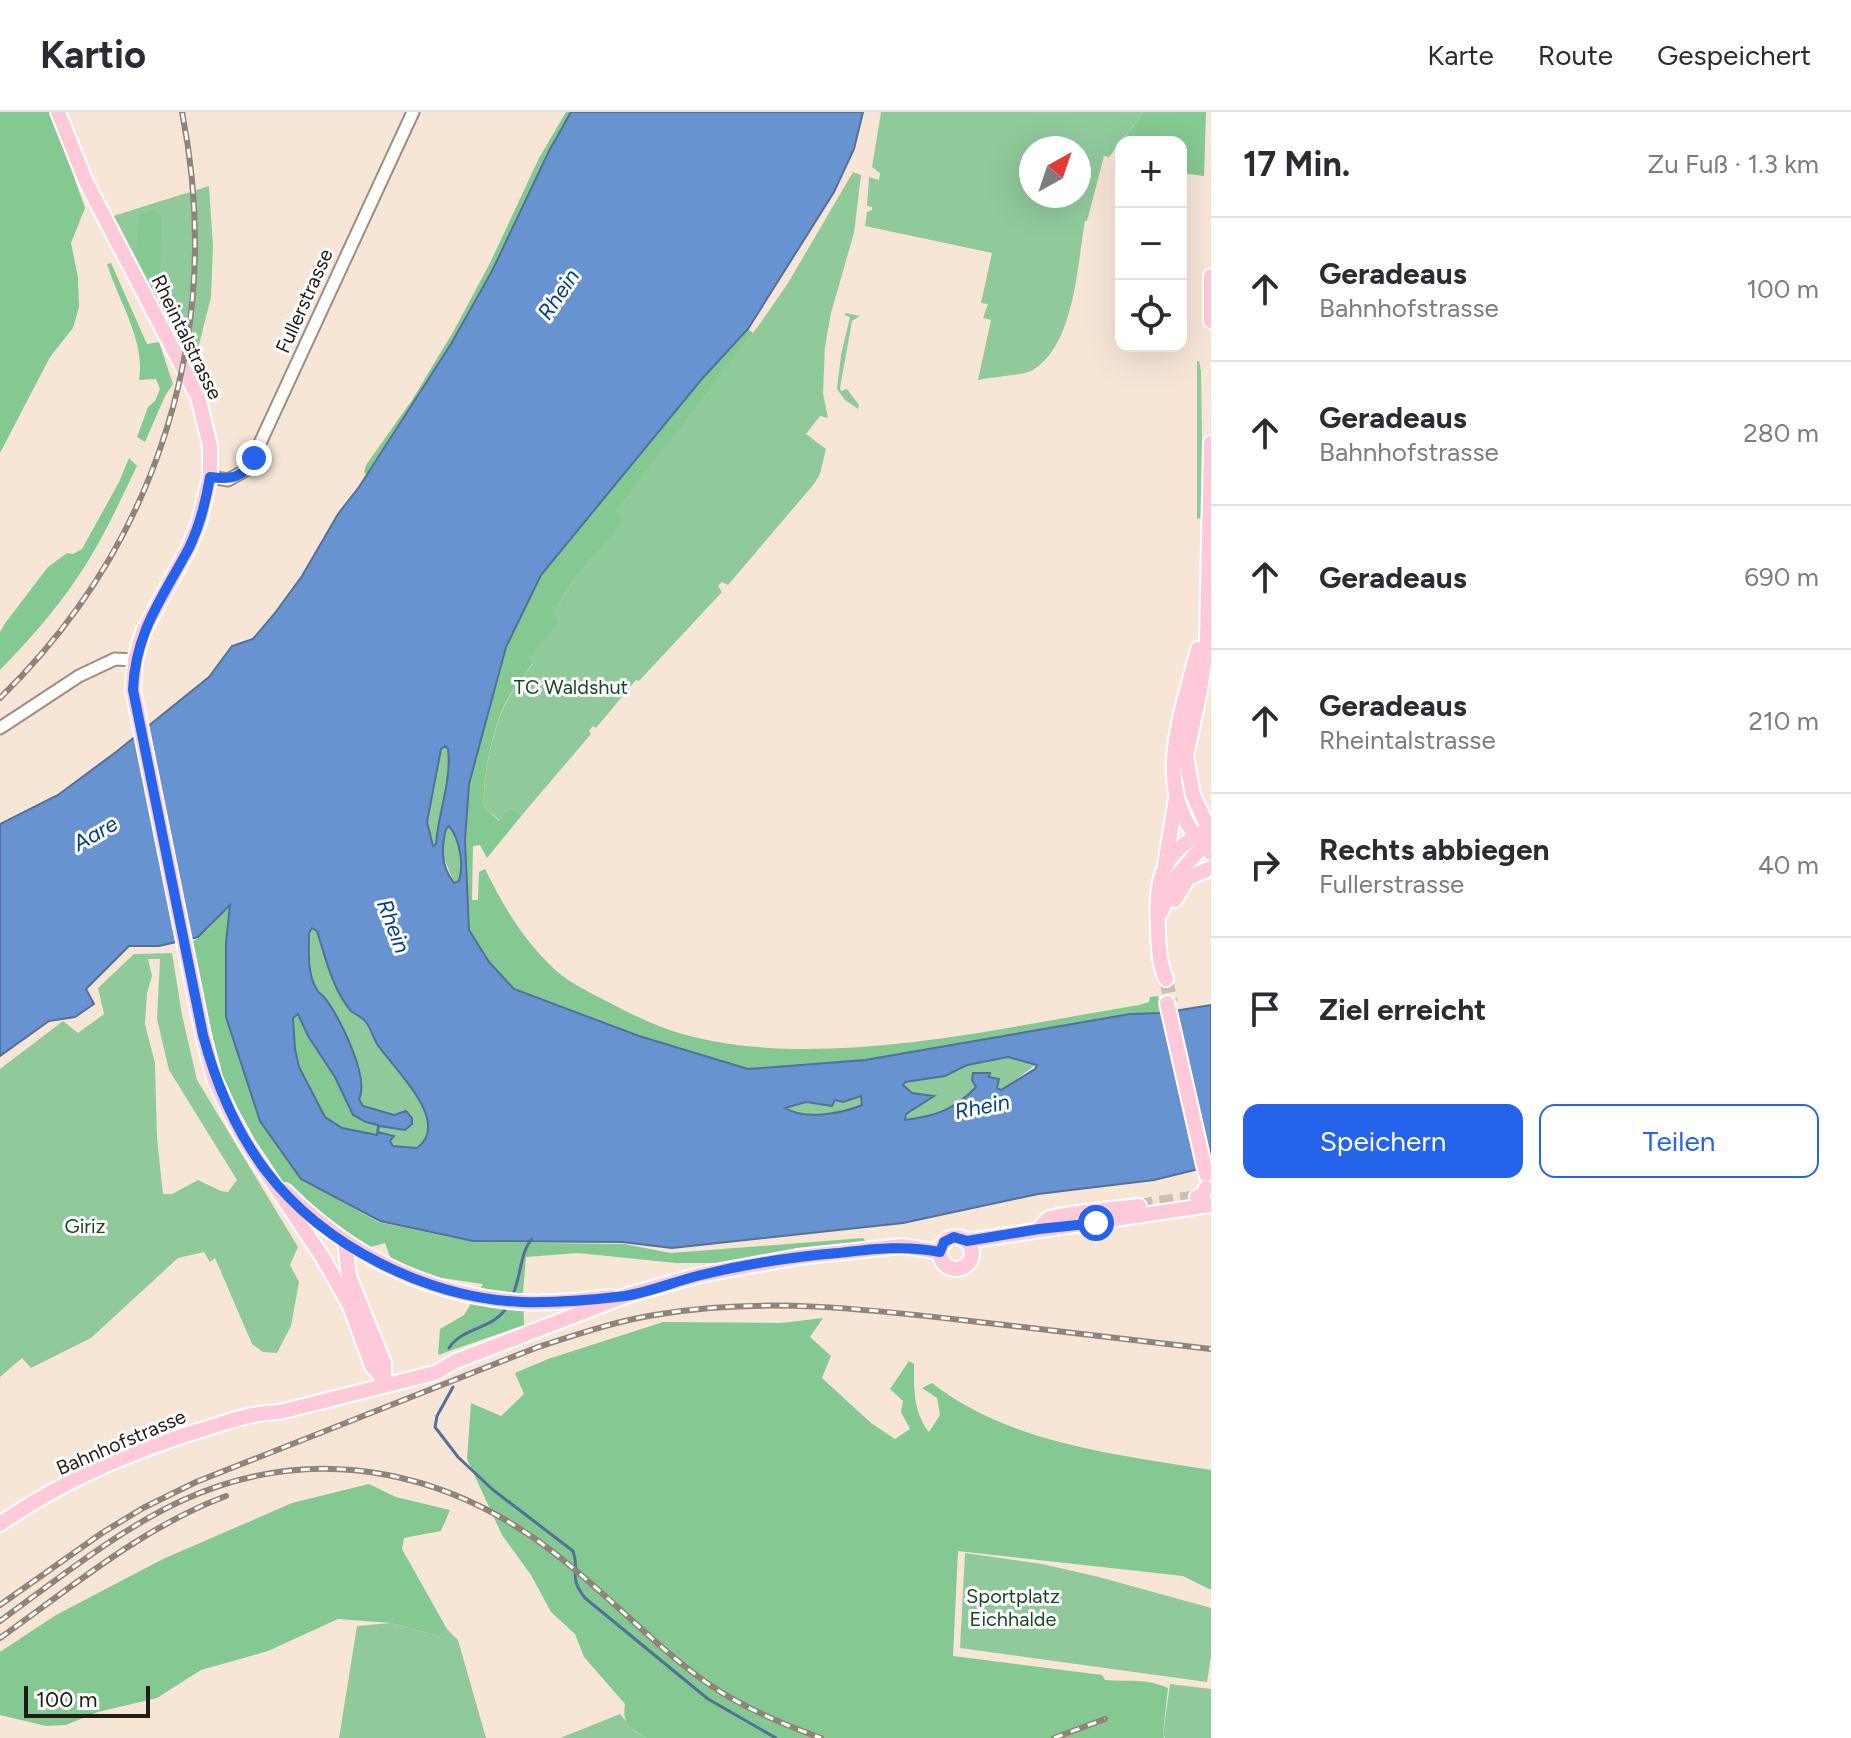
<!DOCTYPE html>
<html lang="de">
<head>
<meta charset="utf-8">
<style>
  :root { --surface:#fff; --page:#f2f2f3; --text:#2b2b33; --muted:#7c7c81; --line:#e1e1e2; --accent:#2563eb }
  body { margin:0; font-family:Figtree,sans-serif; background:var(--page); color:var(--text) }
  .controls { position:absolute; right:24px; top:24px; display:grid; overflow:hidden; border-radius:16px; box-shadow:0 8px 32px #0002 }
  .controls button { width:72px; height:72px; display:grid; place-items:center; padding:0; border:0; border-bottom:2px solid var(--line); background:var(--surface); color:var(--text); font:40px sans-serif }
  .compass { position:absolute; left:1019px; top:24px; width:72px; height:72px; border-radius:50%; background:var(--surface); box-shadow:0 8px 32px #0002; rotate:40deg }
  .scale { position:absolute; left:24px; bottom:20px; width:126px; box-sizing:border-box; padding-left:8px; border:4px solid #231d17; border-top:0; font-size:22px; line-height:28px; white-space:nowrap; color:#231d17; -webkit-text-stroke:6px #fff; paint-order:stroke }
  .stop { position:absolute; width:24px; height:24px; margin:-18px; border:6px solid #2563eb; border-radius:50%; background:#fff }
  .stop.end { background:#2563eb; border-color:#fff; box-shadow:0 2px 8px #0008 }
  .list { margin:0; padding:0; list-style:none }
  h2 { display:flex; justify-content:space-between; align-items:center; height:104px; margin:0; padding:0 32px; font-size:34px }
  h2 small { font-size:26px; font-weight:400; color:var(--muted) }
  .list li { display:grid; grid-template-columns:52px 1fr auto; gap:24px; align-items:center; box-sizing:border-box; height:144px; padding:0 32px; border-top:2px solid var(--line) }
  .list b { display:block; font-size:30px; white-space:nowrap }
  .list p { margin:0; font-size:26px; white-space:nowrap; color:var(--muted) }
  .list em { font-size:26px; font-style:normal; color:var(--muted) }
  .actions { display:flex; gap:16px; padding:24px 32px }
  .actions a { flex:1; padding:18px 0; border:2px solid var(--accent); border-radius:16px; text-align:center; font-size:28px; color:var(--accent) }
  .actions .main { background:var(--accent); color:#fff }
  .icon { flex:none; width:44px; height:44px; fill:none; stroke:currentColor; stroke-width:2; stroke-linecap:round; stroke-linejoin:round }
  .map { position:relative; flex:none; width:1211px; height:1626px; overflow:hidden }
  header { display:flex; align-items:center; gap:48px; box-sizing:border-box; height:112px; padding:0 40px; background:var(--surface); border-bottom:2px solid var(--line) }
  header strong { font-size:38px }
  nav { display:flex; gap:44px; margin-inline-start:auto; font-size:28px }
  main { display:flex }
  aside { flex:1; background:var(--surface) }
  .map>svg:first-child { display:block }
  .green { fill:#90ca9b; fill-rule:evenodd }
  .forest { fill:#85c992 }
  .water { fill:#6793d1; stroke:#537099; stroke-width:2; fill-rule:evenodd }
  .lines { fill:none; stroke-linecap:round; stroke-linejoin:round }
  .stream { stroke:#537099; stroke-width:3 }
  .primary-tunnel { stroke:#cdbeb0; stroke-width:14; stroke-dasharray:14 7; stroke-linecap:butt }
  .tertiary-casing { stroke:#9d8e7f; stroke-width:15 }
  .primary-casing { stroke:#fff; stroke-width:18 }
  .tertiary { stroke:#fff; stroke-width:11 }
  .primary { stroke:#fecad9; stroke-width:14 }
  .rail-casing { stroke:#908479; stroke-width:6 }
  .rail { stroke:#fff; stroke-width:3; stroke-dasharray:9; stroke-linecap:butt }
  .route { stroke:#2563eb; stroke-width:10 }
  .labels { text-anchor:middle; stroke-width:6; stroke-linejoin:round; paint-order:stroke }
  .street-label { font-size:20px; fill:#231d17; stroke:#fff }
  .park-label { font-size:20px; fill:#164824; stroke:#fff }
  .water-label { font-size:22px; font-style:italic; fill:#03418a; stroke:#fff }
</style>
</head>
<body>
<header>
<strong>Kartio</strong>
<nav><a>Karte</a><a>Route</a><a>Gespeichert</a></nav>
</header>
<main>
<div class="map">
<svg width="1211" height="1626" viewBox="0 0 1211 1626">
  <rect width="100%" height="100%" fill="#f7e6d6"/>
  <g class="green">
    <path d="M881,0H1144L1109,45L1104,44L1087,109H1085C1077,153 1075,232 1033,258C1022,264 991,265 978,268L991,208L983,206L988,192L981,191L992,141L865,114L867,100L872,98V95L867,94L869,65L879,68L880,61L872,55ZM1031,36H1079V84H1031Z"/>
    <path d="M853,60L861,63L854,121L831,201L825,235L823,281L828,306L820,304L806,322L826,337L820,362L814,372L728,473L722,470L718,474L722,480L639,569L636,568L596,616L593,614L589,619L591,622L522,703L511,696L500,709L484,695C482,667 493,614 507,589C513,576 524,564 533,552L528,548L558,509L553,501L572,470L623,408L615,398L759,213L788,171Z"/>
    <polygon points="209,74 213,134 211,185 196,245 182,238 110,105"/>
    <polygon points="846,201 860,204 852,209 840,276 841,279 847,277 859,293 858,297 845,288 837,277 841,243 850,205 844,203"/>
    <polygon points="1197,249 1199,249 1201,259 1203,402 1201,406 1197,407"/>
    <path d="M445,633L449,637C452,669 438,701 436,733L433,734L427,711L441,637Z"/>
    <path d="M449,714C460,727 464,753 459,769L454,771L441,738L446,717Z"/>
    <polygon points="311,816 317,818 327,849 364,907 377,933 414,978 429,1010 428,1024 424,1031 417,1036 393,1034 390,1030 393,1024 378,1020 379,1014 405,1017 412,1012 406,1000 394,1003 363,994 359,987 361,965 347,926 325,885 317,878 310,860 309,821"/>
    <path d="M172,841L182,903L197,968L298,1135L290,1153L299,1170L291,1214L277,1241L263,1240L252,1232L215,1146L210,1150L204,1140L178,1146L91,1226L31,1256L22,1246L0,1265V957L63,909L78,921L104,902L98,876L134,842ZM148,847H160L157,907L169,958L237,1068L228,1080L221,1079L198,1068L172,1082H163L157,1026L155,951L145,912L147,881L152,864Z"/>
    <path d="M1008,945L1037,952L1001,978L997,976L999,971L985,960L973,961L972,968L976,975C954,998 936,1004 905,1008V1002L932,984L912,981L903,973L905,970L958,959L967,953Z"/>
    <path d="M861,984L862,993C840,1002 805,1008 784,995L806,990L832,994L835,988Z"/>
    <polygon points="965,1441 1042,1452 1099,1465 1211,1496 1211,1544 1207,1570 960,1536"/>
    <polygon points="391,1511 439,1524 447,1517 458,1528 486,1626 339,1626 357,1514"/>
    <polygon points="1170,1572 1211,1577 1211,1626 1165,1626 1163,1622"/>
    <polygon points="620,1602 634,1619 647,1626 560,1626"/>
  </g>
  <g class="forest">
    <polygon points="0,0 51,0 85,96 71,131 78,165 79,195 73,216 50,245 0,341"/>
    <path d="M566,0H571C541,52 519,107 492,159C455,230 410,297 366,363L364,360L366,353L412,288L453,220L490,151L539,46Z"/>
    <polygon points="1144,0 1206,0 1204,64 1181,61 1181,30 1121,30"/>
    <polygon points="154,99 162,105 159,183 135,142 140,102"/>
    <path d="M111,151L147,232L159,230L173,272L165,284L145,330L137,325L148,295L155,289L160,277L156,267L139,268C146,230 118,188 107,152Z"/>
    <path d="M748,217L753,221L616,398L624,408L572,470L553,501L559,509L529,547L533,551C525,563 514,575 507,588C493,613 482,667 484,695L499,709L511,696L522,703L487,746L480,733L473,734L472,788H478L479,760L485,757C503,793 520,823 549,852C565,869 589,880 610,891C637,905 664,918 694,925C828,958 1004,915 1139,893L1149,890L1150,885L1158,884L1162,901L1130,902L865,948L748,957L639,924L514,877L489,850L469,818L465,728L469,672L506,535L541,463L701,268Z"/>
    <path d="M129,346L137,354C119,391 102,429 79,463C57,497 28,529 0,558V520L6,510L48,455L67,441L73,442L82,437L119,370Z"/>
    <polygon points="231,792 226,831 301,1067 378,1110 474,1130 624,1132 671,1141 863,1126 867,1131 806,1137 729,1151 676,1151 578,1141 526,1145 523,1180 524,1213 438,1243 440,1217 464,1203 483,1172 428,1164 391,1148 385,1131 367,1136 268,1061 229,999 186,836 208,817"/>
    <polygon points="298,901 308,924 335,965 353,1003 366,1010 378,1013 377,1023 342,1016 325,1005 299,955 295,937 293,906"/>
    <path d="M823,1206L810,1225L831,1244L822,1266L871,1311L895,1327L910,1317L901,1300L903,1289L890,1277L909,1249L914,1252C914,1276 913,1300 929,1320L940,1303L937,1286L922,1276L932,1271C1010,1332 1116,1342 1211,1358V1478L1183,1464L958,1439L953,1544L1102,1563L1105,1568C1129,1570 1145,1566 1168,1576L1163,1621L1164,1626H647C630,1616 622,1613 625,1592L584,1545L575,1522L551,1500L531,1463L502,1423L467,1347L471,1291L501,1304L524,1282L515,1261L548,1247L663,1210L781,1211Z"/>
    <polygon points="369,1372 396,1385 450,1398 441,1419 404,1426 402,1437 447,1517 439,1524 391,1511 338,1507 268,1539 201,1558 157,1586 98,1600 66,1613 46,1614 0,1603 0,1540 56,1503 163,1447 292,1391"/>
  </g>
  <path class="water" d="M571,0H863L854,37L834,80L748,217L701,268L541,463L506,535L469,672L465,728L469,818L489,850L514,877L639,924L748,957L865,948L1130,902L1162,901L1211,893V1054L1154,1068L1038,1082L903,1111L672,1136L622,1130L473,1129L380,1109L301,1067L260,1009L226,905V831L230,793L198,825L159,834H129L86,877L94,892L75,905L49,909L0,944V712L58,683L116,640L209,565L232,534L253,527L275,501L302,464L338,402L359,375L451,232L492,159L549,39ZM445,634L448,637C452,669 438,701 436,732L433,734L427,710L441,637ZM449,714C460,727 464,753 459,769L454,771C441,754 441,737 446,717ZM312,816L317,819C325,844 333,879 351,899C356,903 362,905 366,910C371,917 373,925 377,932C392,955 453,1010 417,1036L393,1034L390,1029L394,1024L378,1020L379,1014L405,1018L412,1012V1006L406,999L394,1003L363,994L359,987C370,966 339,903 324,885C318,878 320,884 316,876C307,860 309,839 309,821ZM298,902L308,924L335,965L353,1003L366,1010L378,1013L377,1023L342,1016L325,1005L299,955L295,937L293,906ZM1008,945L1037,953L1035,957L1001,978L997,976L999,967L989,965L990,961H973L972,968L976,975C954,998 936,1004 905,1008L906,1002L934,984L912,981L903,973L905,970L945,964L967,953ZM861,984L862,993C841,1002 805,1008 785,996L806,990L832,994L835,988L843,990Z"/>
  <g class="lines">
    <g class="stream">
      <path d="M513,1182C521,1165 520,1140 532,1127"/>
      <path d="M449,1236C463,1214 495,1218 508,1193"/>
      <path d="M453,1275L437,1304L435,1315L458,1345L492,1377L573,1439C581,1461 567,1463 585,1486L708,1587L776,1626"/>
    </g>
    <g class="primary-tunnel">
      <polyline points="1166,867 1171,890"/>
      <polyline points="1139,1094 1197,1085"/>
    </g>
    <g class="tertiary-casing">
      <g id="tertiary">
        <polyline points="210,365 228,368 248,357 413,0"/>
        <polyline points="0,616 79,564 115,547 135,548"/>
      </g>
    </g>
    <g class="primary-casing">
      <g id="primary">
        <polyline points="58,0 86,70 198,285 210,334 210,365 199,410 189,435 143,520 135,548 133,578 203,923 214,966 229,999 247,1032 323,1146 350,1194 372,1254 383,1267"/>
        <polyline points="1211,164 1211,209"/>
        <polyline points="1211,331 1207,530 1200,579 1186,644 1193,683 1211,722"/>
        <path d="M1198,537C1181,608 1147,683 1211,741"/>
        <polyline points="1165,753 1176,687"/>
        <polyline points="1175,788 1188,766 1211,756"/>
        <polyline points="1161,800 1177,764 1208,728"/>
        <path d="M1166,867C1159,851 1158,834 1158,817C1156,772 1158,745 1201,721"/>
        <polyline points="1167,891 1206,1062"/>
        <path d="M285,1079C349,1143 428,1183 520,1190C551,1192 582,1188 612,1185"/>
        <polyline points="1197,1085 1203,1083 1206,1076"/>
        <path d="M1039,1117C1042,1114 1044,1110 1048,1107C1056,1102 1123,1096 1139,1094"/>
        <circle cx="956" cy="1141" r="16"/>
        <polyline points="967,1129 1211,1093"/>
        <polyline points="345,1130 349,1164 384,1251 384,1270"/>
        <path d="M0,1412C64,1367 139,1336 214,1314C236,1307 257,1300 280,1300L435,1261L456,1249L628,1183L699,1163L798,1145L902,1134L940,1140"/>
      </g>
    </g>
    <use href="#tertiary" class="tertiary"/>
    <use href="#primary" class="primary"/>
    <g class="rail-casing">
      <g id="rail">
        <path d="M0,586C159,431 225,218 182,0"/>
        <path d="M0,1493L102,1421L143,1396L196,1370L538,1235C578,1222 619,1208 661,1202C764,1185 867,1197 970,1209C1050,1218 1131,1228 1211,1237"/>
        <path d="M0,1509C58,1467 117,1419 181,1389C320,1325 462,1361 574,1457C619,1494 659,1537 707,1571C742,1595 780,1611 821,1626"/>
        <path d="M0,1526C72,1475 143,1415 226,1384"/>
        <polyline points="1054,1626 1105,1607"/>
      </g>
    </g>
    <use href="#rail" class="rail"/>
  </g>
  <g class="lines">
    <path class="route" d="M254,346C243,366 231,368 210,365C206,389 200,413 189,436C163,485 135,520 133,578L203,923C216,972 235,1018 266,1059C324,1135 428,1186 522,1190C556,1191 592,1188 625,1184C650,1180 676,1169 701,1163C746,1152 791,1145 838,1141C873,1137 905,1133 940,1140L944,1130L954,1125L967,1129L1039,1117L1096,1111"/>
  </g>
  <g class="labels">
    <g class="street-label">
      <text transform="translate(304 189) rotate(-66)" y="7">Fullerstrasse</text>
      <text transform="translate(187 225) rotate(64)" y="7">Rheintalstrasse</text>
      <text transform="translate(121 1330) rotate(-23)" y="7">Bahnhofstrasse</text>
    </g>
    <g class="park-label">
      <text x="571" y="582">TC Waldshut</text>
      <text x="85" y="1121">Giriz</text>
      <text x="1013" y="1491">Sportplatz<tspan x="1013" dy="23">Eichhalde</tspan></text>
    </g>
    <g class="water-label">
      <text transform="translate(558 182) rotate(-56)" y="8">Rhein</text>
      <text transform="translate(95 721) rotate(-30)" y="8">Aare</text>
      <text transform="translate(394 814) rotate(69)" y="8">Rhein</text>
      <text transform="translate(982 994) rotate(-11)" y="8">Rhein</text>
    </g>
  </g>
</svg>
<div class="controls">
<button>+</button>
<button>−</button>
<button><svg class="icon" aria-label="locate" viewBox="0 0 24 24"><circle cx="12" cy="12" r="6"/><path d="M12 2v4M12 18v4M2 12h4M18 12h4"/></svg></button>
</div>
<svg class="compass" viewBox="-18 -18 36 36"><path d="M0-13l5 13h-10z" fill="#e53935"/><path d="M0 13l5-13h-10z" fill="#7c7c81"/></svg>
<div class="scale">100 m</div>
<div class="stop" style="left:1096px;top:1111px"></div>
<div class="stop end" style="left:254px;top:346px"></div>
</div>
<aside>
<h2>17 Min.<small>Zu Fuß · 1.3 km</small></h2>
<ul class="list">
<li><svg class="icon" aria-label="ahead" viewBox="0 0 24 24"><path d="M12 20V5M6 11l6-6 6 6"/></svg><div><b>Geradeaus</b><p>Bahnhofstrasse</p></div><em>100 m</em></li>
<li><svg class="icon" aria-label="ahead" viewBox="0 0 24 24"><path d="M12 20V5M6 11l6-6 6 6"/></svg><div><b>Geradeaus</b><p>Bahnhofstrasse</p></div><em>280 m</em></li>
<li><svg class="icon" aria-label="ahead" viewBox="0 0 24 24"><path d="M12 20V5M6 11l6-6 6 6"/></svg><div><b>Geradeaus</b></div><em>690 m</em></li>
<li><svg class="icon" aria-label="ahead" viewBox="0 0 24 24"><path d="M12 20V5M6 11l6-6 6 6"/></svg><div><b>Geradeaus</b><p>Rheintalstrasse</p></div><em>210 m</em></li>
<li><svg class="icon" aria-label="right" viewBox="0 0 24 24"><path d="M7 20v-9h11M14 6l5 5-5 5"/></svg><div><b>Rechts abbiegen</b><p>Fullerstrasse</p></div><em>40 m</em></li>
<li><svg class="icon" aria-label="arrive" viewBox="0 0 24 24"><path d="M6 21V4h12l-3 4 3 4H6"/></svg><div><b>Ziel erreicht</b></div></li>
</ul>
<div class="actions"><a class="main">Speichern</a><a>Teilen</a></div>
</aside>
</main>
</body>
</html>
